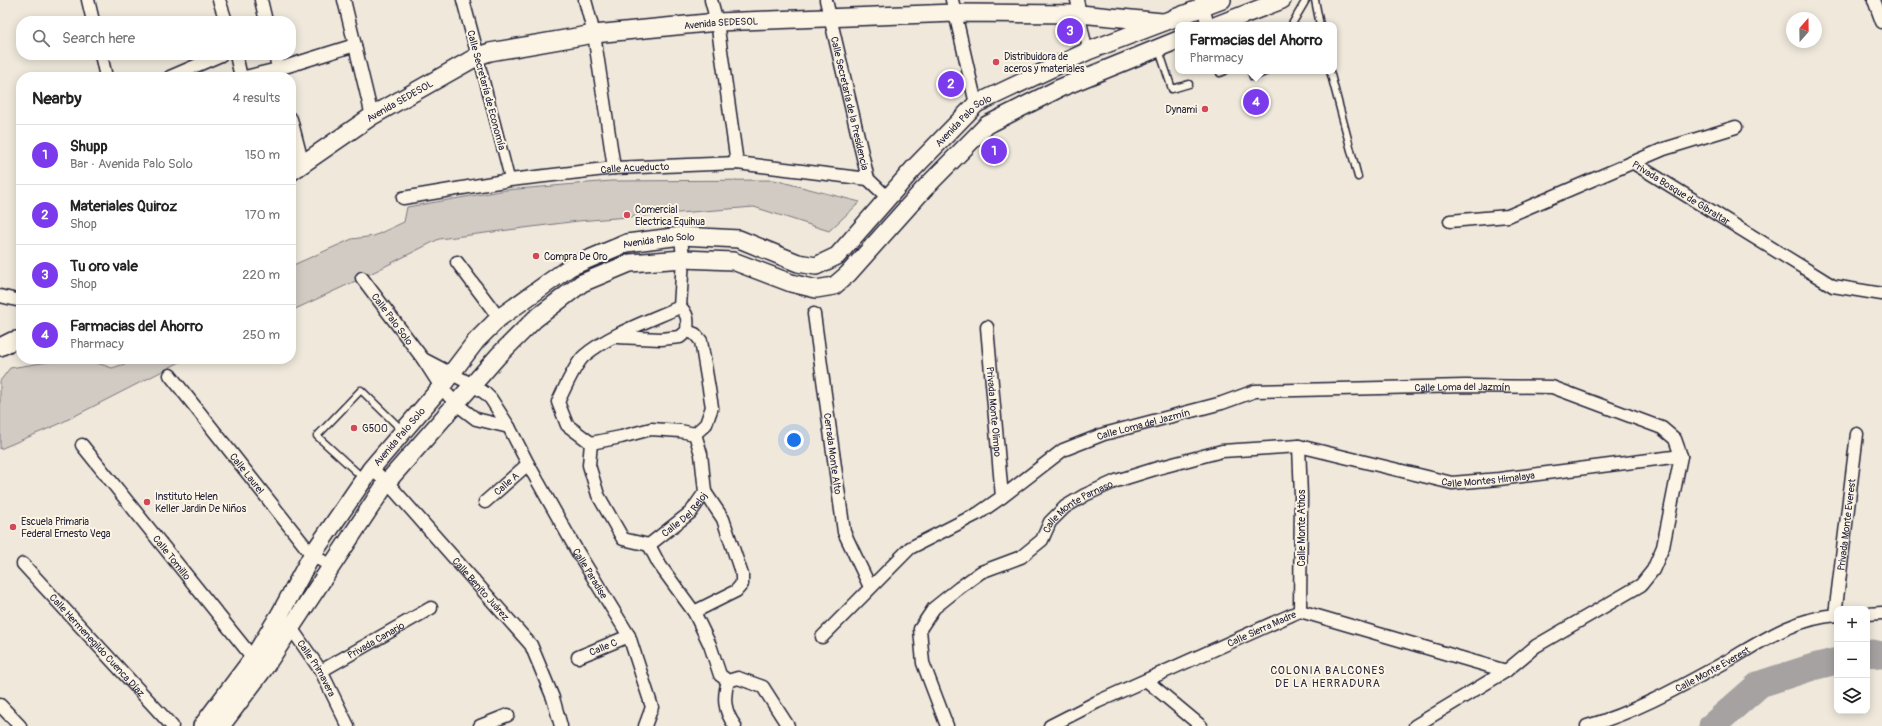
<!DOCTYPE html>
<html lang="en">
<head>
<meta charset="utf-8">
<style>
  :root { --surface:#fff; --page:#f6f6f6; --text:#222; --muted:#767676; --line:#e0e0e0; --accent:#7c3aed }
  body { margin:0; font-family:Pangolin,sans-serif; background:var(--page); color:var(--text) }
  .controls { position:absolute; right:12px; bottom:12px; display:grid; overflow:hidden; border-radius:8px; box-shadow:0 2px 10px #0003 }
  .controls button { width:36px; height:36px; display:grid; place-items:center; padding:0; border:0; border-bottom:1px solid var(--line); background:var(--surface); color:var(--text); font:20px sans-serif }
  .compass { position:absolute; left:1786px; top:12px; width:36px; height:36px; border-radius:50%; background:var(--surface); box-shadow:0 2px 10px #0003; rotate:20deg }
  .you { position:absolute; left:794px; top:440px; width:14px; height:14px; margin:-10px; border:3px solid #fff; border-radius:50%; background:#1a73e8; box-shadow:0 0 0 6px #1a73e833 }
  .badge { display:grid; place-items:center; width:26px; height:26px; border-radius:50%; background:var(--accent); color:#fff; font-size:13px; font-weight:700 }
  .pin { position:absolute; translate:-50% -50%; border:2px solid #fff; box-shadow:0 1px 4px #0006 }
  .popup { position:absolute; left:1175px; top:22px; width:162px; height:52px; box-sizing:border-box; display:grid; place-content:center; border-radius:8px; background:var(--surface); filter:drop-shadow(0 1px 3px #0005); font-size:13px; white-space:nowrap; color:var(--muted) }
  .popup b { font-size:15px; color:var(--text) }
  .popup::after { content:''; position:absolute; left:50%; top:100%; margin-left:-8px; border:8px solid transparent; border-top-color:var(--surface) }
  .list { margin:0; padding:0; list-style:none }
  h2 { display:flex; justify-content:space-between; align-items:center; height:52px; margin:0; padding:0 16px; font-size:17px }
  h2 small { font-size:13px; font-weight:400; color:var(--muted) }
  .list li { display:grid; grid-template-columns:26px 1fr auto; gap:12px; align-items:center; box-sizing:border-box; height:60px; padding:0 16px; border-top:1px solid var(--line) }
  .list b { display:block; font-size:15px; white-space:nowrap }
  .list p { margin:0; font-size:13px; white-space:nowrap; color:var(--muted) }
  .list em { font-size:13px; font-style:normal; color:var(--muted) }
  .icon { flex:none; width:22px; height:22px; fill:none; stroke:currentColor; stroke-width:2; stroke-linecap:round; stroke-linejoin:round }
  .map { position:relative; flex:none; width:1882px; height:726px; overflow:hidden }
  .search { position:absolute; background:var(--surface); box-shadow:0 2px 10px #0003; left:16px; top:16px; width:280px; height:44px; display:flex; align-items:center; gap:10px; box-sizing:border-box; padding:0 14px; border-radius:16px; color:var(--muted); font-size:15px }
  .panel { position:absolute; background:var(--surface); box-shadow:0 2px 10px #0003; left:16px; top:72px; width:280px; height:292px; border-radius:16px }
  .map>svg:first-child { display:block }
  .green { fill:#d1cbc3; stroke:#7a767f }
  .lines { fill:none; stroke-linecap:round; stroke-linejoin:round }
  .river { stroke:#a6a2a2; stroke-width:27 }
  .service-casing { stroke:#22223b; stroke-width:9 }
  .pedestrian-casing { stroke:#22223b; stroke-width:12 }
  .minor-casing { stroke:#22223b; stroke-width:15 }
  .secondary-casing { stroke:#22223b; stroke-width:20 }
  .service { stroke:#fcf5e5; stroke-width:6 }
  .pedestrian { stroke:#fcf5e5; stroke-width:9 }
  .minor { stroke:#fcf5e5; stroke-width:12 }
  .secondary { stroke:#fcf5e5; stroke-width:17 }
  .poi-dot { fill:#d1495b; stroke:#fcf5e5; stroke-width:1.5 }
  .labels { text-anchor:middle; stroke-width:4; stroke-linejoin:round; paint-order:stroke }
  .street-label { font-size:10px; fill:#22223b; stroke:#fcf5e5 }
  .poi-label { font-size:10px; fill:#22223b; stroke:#fcf5e5; text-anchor:start }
  .neighbourhood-label { font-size:11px; letter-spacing:1px; fill:#22223b; stroke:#fcf5e5 }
</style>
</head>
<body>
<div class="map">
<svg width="1882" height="726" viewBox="0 0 1882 726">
  <rect width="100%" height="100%" fill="#efe8db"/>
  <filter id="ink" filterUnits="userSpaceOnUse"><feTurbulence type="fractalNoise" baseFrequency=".025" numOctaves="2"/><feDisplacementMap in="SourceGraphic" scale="8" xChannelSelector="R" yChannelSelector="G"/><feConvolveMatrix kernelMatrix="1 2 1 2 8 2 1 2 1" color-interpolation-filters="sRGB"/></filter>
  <g filter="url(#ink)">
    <g class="green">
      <polygon points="774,180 860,202 829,231 754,207 578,221 439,239 362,278 291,311 291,266 352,239 374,236 404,222 407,207 506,190 611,181"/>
      <polygon points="67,359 88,360 112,368 140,359 186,359 57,425 0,449 0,381 10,368"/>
    </g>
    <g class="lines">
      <g class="river">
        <polyline points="1867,654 1872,653 1882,655"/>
        <polyline points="1712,726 1760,684 1813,667 1837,661"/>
      </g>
      <g class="service-casing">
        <g id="service">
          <polyline points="1315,0 1320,25"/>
          <polyline points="1292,24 1306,0"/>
          <polyline points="1159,50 1172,89 1189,84"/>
          <polyline points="1251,71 1253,77 1267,71"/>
          <polyline points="1330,71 1358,177"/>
          <polyline points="1220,73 1225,71"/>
          <polyline points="363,478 317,436 361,390 402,430"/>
        </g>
      </g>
      <g class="pedestrian-casing">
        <g id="pedestrian">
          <polyline points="1080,14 1088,51"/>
          <polyline points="478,56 510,180"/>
        </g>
      </g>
      <g class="minor-casing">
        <g id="minor">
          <polyline points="88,0 93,21"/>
          <polyline points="219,0 226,21"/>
          <polyline points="261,0 266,21"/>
          <polyline points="344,0 372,116"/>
          <polyline points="463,0 478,56"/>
          <polyline points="585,0 594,34 614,168"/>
          <polyline points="711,0 717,22 737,163"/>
          <path id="s1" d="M826,0L868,179L889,199"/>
          <polyline points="952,0 976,104"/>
          <polyline points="1077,0 1080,14"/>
          <polyline points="1874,0 1882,22"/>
          <polyline points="1201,1 1208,25"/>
          <polyline points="101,55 106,77"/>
          <polyline points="236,55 241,77"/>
          <polyline points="275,55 280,75"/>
          <polyline points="170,77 221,55"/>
          <polyline points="245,77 278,69 355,45"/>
          <polyline points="291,119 303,165"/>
          <path id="s2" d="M1632,162L1833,286L1882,294"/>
          <path id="s3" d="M403,198L510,180L614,168L737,163L868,179"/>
          <polyline points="1450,221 1508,216 1664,149 1736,127"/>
          <polyline points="457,262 499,318"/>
          <path id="s4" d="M362,278L423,359L441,387L455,403L476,419L509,427"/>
          <polyline points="0,296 21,301"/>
          <polyline points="680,307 683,259 681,236"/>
          <path id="s5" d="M814,314L844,532L870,587"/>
          <path id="s6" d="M987,327L1002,497"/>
          <polyline points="687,331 695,334 701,341 712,407 706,424 695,434"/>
          <path d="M617,337L661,339L680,337L687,331C688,320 688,314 680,307"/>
          <path id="s7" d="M423,359L473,385L485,393L491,399L509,427L528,464L577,551L629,636L652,707L645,726"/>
          <path id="s8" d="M170,375L312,555L331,566"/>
          <polyline points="591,443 589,465 598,495 623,539 649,545"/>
          <path id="s9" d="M82,445L257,663"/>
          <polyline points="1299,446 1301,496 1300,611"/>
          <path id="s10" d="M371,469L387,482L531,645L553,698L561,726"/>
          <path id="s11" d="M485,502L528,464"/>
          <path id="s12" d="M649,545L691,512L705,492L701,454L695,434L680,431L651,429L621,437L591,443L567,425L558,402C564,390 575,364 584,356C608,335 651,320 680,307"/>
          <polyline points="649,545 659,564 694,612 710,645 720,675 728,681 738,678 763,687 788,726"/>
          <path id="s13" d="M23,564L172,726"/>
          <polyline points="694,612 736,591 742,584 742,575 723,519 705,492"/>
          <polyline points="1867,614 1882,613"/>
          <path id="s14" d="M1835,615L1857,434"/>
          <path id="s15" d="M287,622L321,671L348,726"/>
          <path id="s16" d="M822,637L910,548L979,513L1002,497L1063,450L1104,434L1222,403L1255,391L1465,386L1552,387L1662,428L1675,439L1681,456L1663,547L1653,570L1641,585L1536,646L1506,671L1415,726"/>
          <path id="s17" d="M578,657L629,636"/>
          <path id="s18" d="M321,671L431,608"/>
          <path d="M728,681C723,698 724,711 735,726"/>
          <polyline points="1147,681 1201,726"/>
          <polyline points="0,705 20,726"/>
          <polyline points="480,726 508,715"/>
          <path id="s19" d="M947,726L923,663L920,629L934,608L959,588L981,572L1021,557L1042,540L1050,522L1065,507L1085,495L1116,481L1158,468L1222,451L1299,446L1452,483L1499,479L1681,456"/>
          <path id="s20" d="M1050,726L1097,702L1300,611L1506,671"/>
          <path id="s21" d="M1587,726C1637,712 1685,684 1731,659C1765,639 1796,618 1837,615"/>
        </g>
      </g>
      <g class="secondary-casing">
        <g id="secondary">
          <polyline points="1217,25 1282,0"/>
          <path id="s22" d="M291,172L372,116L478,56L490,52L594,34L717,22L955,13L1080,14L1162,22"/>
          <polyline points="0,347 12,341 21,339"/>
          <path id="s23" d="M202,726L253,658L280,614L312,555L371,469L441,387L476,341L499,318L570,267L627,243L681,236L739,239L798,263L816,266L837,256L914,168L976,104L1088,51L1222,0"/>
          <polyline points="221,726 263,670 387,482 498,356 535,319 582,283 630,263 683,259 733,261 791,283 816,289 834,286 848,274 923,190 987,125 1060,88 1178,40"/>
        </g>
      </g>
      <use href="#service" class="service"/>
      <use href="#pedestrian" class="pedestrian"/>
      <use href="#minor" class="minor"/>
      <use href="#secondary" class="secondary"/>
    </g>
  </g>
  <g class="poi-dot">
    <circle cx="996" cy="62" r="4"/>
    <circle cx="1205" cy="109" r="4"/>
    <circle cx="627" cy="215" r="4"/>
    <circle cx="536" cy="256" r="4"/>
    <circle cx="354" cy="428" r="4"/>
    <circle cx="147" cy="502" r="4"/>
    <circle cx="13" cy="527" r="4"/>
  </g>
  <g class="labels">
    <g class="street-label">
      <text dy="4" stroke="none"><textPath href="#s22" startOffset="466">Avenida SEDESOL</textPath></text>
      <text transform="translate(487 90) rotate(75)" y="4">Calle Secretaría de Economía</text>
      <text dy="4" stroke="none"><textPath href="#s22" startOffset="130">Avenida SEDESOL</textPath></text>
      <text dy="4" stroke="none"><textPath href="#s1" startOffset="106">Calle Secretaría de la Presidencia</textPath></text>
      <text dy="4" stroke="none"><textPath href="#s23" startOffset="1059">Avenida Palo Solo</textPath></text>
      <text dy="4" stroke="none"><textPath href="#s3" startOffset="234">Calle Acueducto</textPath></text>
      <text dy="4" stroke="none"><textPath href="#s2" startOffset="58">Privada Bosque de Gibraltar</textPath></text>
      <text dy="4" stroke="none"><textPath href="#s23" startOffset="687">Avenida Palo Solo</textPath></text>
      <text dy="4" stroke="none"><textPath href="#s4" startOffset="51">Calle Palo Solo</textPath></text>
      <text dy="4" stroke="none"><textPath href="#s16" startOffset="716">Calle Loma del Jazmín</textPath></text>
      <text dy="4" stroke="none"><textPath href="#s6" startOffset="85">Privada Monte Olimpo</textPath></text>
      <text dy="4" stroke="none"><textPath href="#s16" startOffset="392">Calle Loma del Jazmín</textPath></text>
      <text dy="4" stroke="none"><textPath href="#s23" startOffset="351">Avenida Palo Solo</textPath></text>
      <text dy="4" stroke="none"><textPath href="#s5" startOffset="141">Cerrada Monte Alto</textPath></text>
      <text dy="4" stroke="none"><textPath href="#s8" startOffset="125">Calle Laurel</textPath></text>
      <text dy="4" stroke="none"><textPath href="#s19" startOffset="735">Calle Montes Himalaya</textPath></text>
      <text dy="4" stroke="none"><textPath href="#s11" startOffset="28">Calle A</textPath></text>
      <text dy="4" stroke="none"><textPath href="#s19" startOffset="307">Calle Monte Parnaso</textPath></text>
      <text dy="4" stroke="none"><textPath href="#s12" startOffset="47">Calle Del Reloj</textPath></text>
      <text dy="4" stroke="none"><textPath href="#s14" startOffset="91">Privada Monte Everest</textPath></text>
      <text transform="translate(1301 528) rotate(-90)" y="4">Calle Monte Athos</text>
      <text dy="4" stroke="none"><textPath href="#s9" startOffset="144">Calle Tomillo</textPath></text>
      <text dy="4" stroke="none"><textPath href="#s7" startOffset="280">Calle Paradise</textPath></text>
      <text dy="4" stroke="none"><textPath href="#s10" startOffset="163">Calle Benito Juárez</textPath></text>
      <text dy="4" stroke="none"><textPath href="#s20" startOffset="233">Calle Sierra Madre</textPath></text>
      <text dy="4" stroke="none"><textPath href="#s18" startOffset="63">Privada Canario</textPath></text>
      <text dy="4" stroke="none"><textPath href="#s13" startOffset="110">Calle Hermenegildo Cuenca Díaz</textPath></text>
      <text dy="4" stroke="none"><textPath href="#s17" startOffset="27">Calle C</textPath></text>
      <text dy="4" stroke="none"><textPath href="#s15" startOffset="55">Calle Primavera</textPath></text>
      <text dy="4" stroke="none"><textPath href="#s21" startOffset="138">Calle Monte Everest</textPath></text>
    </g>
    <g class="poi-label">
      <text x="1004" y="60">Distribuidora de<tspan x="1004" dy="12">aceros y materiales</tspan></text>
      <text x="1197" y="113" text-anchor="end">Dynami</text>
      <text x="635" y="213">Comercial<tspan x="635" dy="12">Electrica Equihua</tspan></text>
      <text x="544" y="260">Compra De Oro</text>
      <text x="362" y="432">G500</text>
      <text x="155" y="500">Instituto Helen<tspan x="155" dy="12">Keller Jardin De Niños</tspan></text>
      <text x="21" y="525">Escuela Primaria<tspan x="21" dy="12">Federal Ernesto Vega</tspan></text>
    </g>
    <g class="neighbourhood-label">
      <text x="1328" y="674">COLONIA BALCONES<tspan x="1328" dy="13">DE LA HERRADURA</tspan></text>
    </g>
  </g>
</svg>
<div class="controls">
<button>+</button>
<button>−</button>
<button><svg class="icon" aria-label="layers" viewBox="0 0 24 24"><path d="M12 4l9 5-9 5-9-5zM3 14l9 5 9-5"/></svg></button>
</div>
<svg class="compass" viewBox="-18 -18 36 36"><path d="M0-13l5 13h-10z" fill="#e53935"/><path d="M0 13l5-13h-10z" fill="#767676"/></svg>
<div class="you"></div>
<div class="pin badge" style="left:994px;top:151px">1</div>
<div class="pin badge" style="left:951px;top:84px">2</div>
<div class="pin badge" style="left:1070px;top:31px">3</div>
<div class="pin badge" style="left:1256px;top:102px">4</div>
<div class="popup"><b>Farmacias del Ahorro</b>Pharmacy</div>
<div class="search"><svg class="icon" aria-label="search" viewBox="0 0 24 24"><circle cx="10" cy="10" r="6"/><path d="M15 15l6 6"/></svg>Search here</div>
<section class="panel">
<h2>Nearby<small>4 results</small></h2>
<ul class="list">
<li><span class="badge">1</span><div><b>Shupp</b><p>Bar · Avenida Palo Solo</p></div><em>150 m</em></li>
<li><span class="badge">2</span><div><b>Materiales Quiroz</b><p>Shop</p></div><em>170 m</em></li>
<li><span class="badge">3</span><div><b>Tu oro vale</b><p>Shop</p></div><em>220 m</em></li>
<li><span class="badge">4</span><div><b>Farmacias del Ahorro</b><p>Pharmacy</p></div><em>250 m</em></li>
</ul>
</section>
</div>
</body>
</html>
